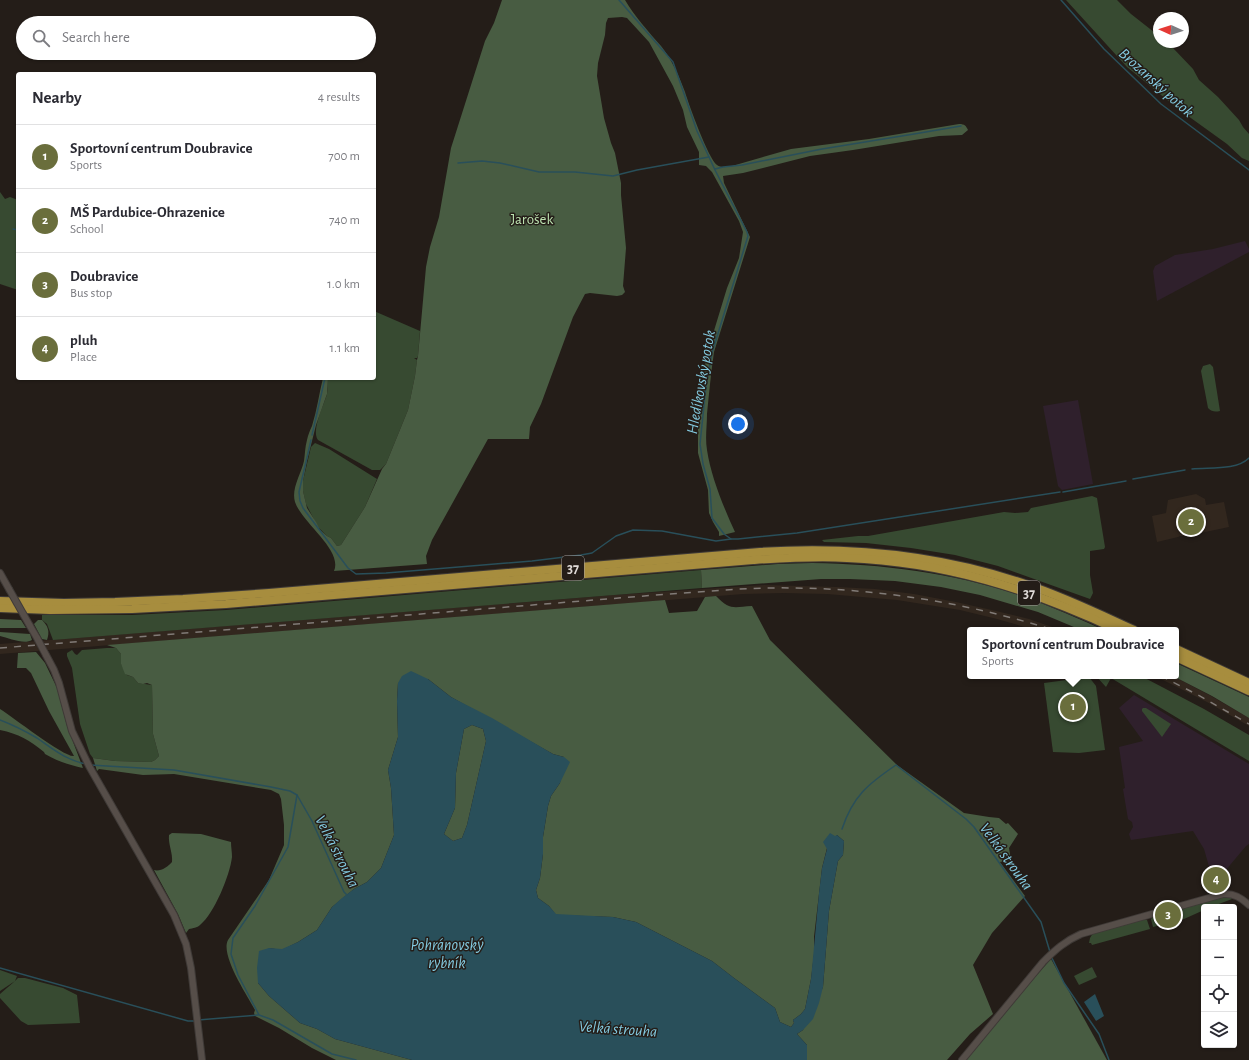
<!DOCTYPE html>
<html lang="en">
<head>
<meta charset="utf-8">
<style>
  :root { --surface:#fff; --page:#f2f2f3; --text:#2b2b33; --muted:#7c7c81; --line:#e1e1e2; --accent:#6a6e3c }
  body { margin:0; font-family:"Alegreya Sans",sans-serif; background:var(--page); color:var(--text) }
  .controls { position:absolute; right:12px; bottom:12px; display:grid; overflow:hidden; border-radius:4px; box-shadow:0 1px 3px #0004 }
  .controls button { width:36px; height:36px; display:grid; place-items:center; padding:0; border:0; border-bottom:1px solid var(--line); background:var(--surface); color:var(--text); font:20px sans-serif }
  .compass { position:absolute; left:1153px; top:12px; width:36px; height:36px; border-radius:50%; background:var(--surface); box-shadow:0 1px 3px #0004; rotate:273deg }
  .you { position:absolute; left:738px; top:424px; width:14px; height:14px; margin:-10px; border:3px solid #fff; border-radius:50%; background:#1a73e8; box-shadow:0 0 0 6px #1a73e833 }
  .badge { display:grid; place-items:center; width:26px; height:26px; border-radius:50%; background:var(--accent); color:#fff; font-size:13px; font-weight:700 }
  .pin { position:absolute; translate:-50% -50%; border:2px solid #fff; box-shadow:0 1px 4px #0006 }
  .popup { position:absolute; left:967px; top:627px; width:212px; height:52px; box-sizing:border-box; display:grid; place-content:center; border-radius:4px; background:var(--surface); filter:drop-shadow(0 1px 3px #0005); font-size:13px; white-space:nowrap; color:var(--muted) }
  .popup b { font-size:15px; color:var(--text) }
  .popup::after { content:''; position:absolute; left:50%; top:100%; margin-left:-8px; border:8px solid transparent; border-top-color:var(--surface) }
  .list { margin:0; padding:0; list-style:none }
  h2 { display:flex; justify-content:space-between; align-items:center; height:52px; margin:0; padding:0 16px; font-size:17px }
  h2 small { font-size:13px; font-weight:400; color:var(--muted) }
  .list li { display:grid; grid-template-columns:26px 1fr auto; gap:12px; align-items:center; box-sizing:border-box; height:64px; padding:0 16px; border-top:1px solid var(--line) }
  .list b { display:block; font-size:15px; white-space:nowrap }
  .list p { margin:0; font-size:13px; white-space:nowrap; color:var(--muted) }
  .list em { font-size:13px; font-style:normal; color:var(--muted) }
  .icon { flex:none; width:22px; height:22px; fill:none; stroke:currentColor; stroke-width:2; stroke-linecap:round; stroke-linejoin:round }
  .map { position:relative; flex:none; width:1249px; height:1060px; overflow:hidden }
  .search { position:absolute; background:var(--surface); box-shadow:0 1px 3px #0004; left:16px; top:16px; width:360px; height:44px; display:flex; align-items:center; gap:10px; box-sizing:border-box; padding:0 14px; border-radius:22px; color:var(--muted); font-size:15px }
  .panel { position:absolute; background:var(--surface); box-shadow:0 1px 3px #0004; left:16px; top:72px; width:360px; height:308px; border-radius:4px }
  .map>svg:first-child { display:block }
  .industrial { fill:#2f202c }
  .built { fill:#32271e }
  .green { fill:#374a31 }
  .forest { fill:#485c42 }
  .water { fill:#294f5a; fill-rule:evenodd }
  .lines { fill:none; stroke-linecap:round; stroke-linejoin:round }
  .stream { stroke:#294f5a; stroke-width:1.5 }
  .tertiary-casing { stroke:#3f3a37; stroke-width:8 }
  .trunk-casing { stroke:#3f3a37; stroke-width:10 }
  .tertiary { stroke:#564e49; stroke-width:6 }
  .trunk { stroke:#a78d3e; stroke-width:8 }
  .rail { stroke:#817b77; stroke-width:1.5; stroke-dasharray:7 7; stroke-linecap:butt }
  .tertiary-bridge-casing { stroke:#3f3a37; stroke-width:8; stroke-linecap:butt }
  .tertiary-bridge { stroke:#564e49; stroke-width:6 }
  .labels { text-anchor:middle; stroke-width:3; stroke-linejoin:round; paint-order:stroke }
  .shield { fill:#241d18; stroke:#a7a19e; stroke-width:1 }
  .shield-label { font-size:14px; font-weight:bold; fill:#dfdad7 }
  .park-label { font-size:15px; fill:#bce2b0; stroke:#241d18 }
  .water-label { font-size:16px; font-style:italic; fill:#83cae0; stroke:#241d18 }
</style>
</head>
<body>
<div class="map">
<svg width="1249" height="1060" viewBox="0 0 1249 1060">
  <rect width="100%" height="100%" fill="#241d18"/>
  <g class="industrial">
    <polygon points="1245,241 1249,249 1249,252 1157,301 1153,271 1155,266 1175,255 1213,249"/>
    <polygon points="1078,400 1093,484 1062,490 1058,486 1043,406"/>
    <polygon points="1134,695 1249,764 1249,844 1246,846 1225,871 1212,877 1204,849 1193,831 1131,840 1129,834 1133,827 1132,822 1128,819 1123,789 1125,788 1119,747 1143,741 1119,708"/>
  </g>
  <g class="built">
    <polygon points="1196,494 1205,499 1206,505 1224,502 1229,527 1186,536 1180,536 1178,537 1157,542 1152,516 1166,513 1168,500"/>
    <polygon points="764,585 838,587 875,589 914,594 956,602 996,611 1029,619 1061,630 1035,630 997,619 960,610 897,600 827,594 784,593 743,594 0,654 0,644 614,595"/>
    <polygon points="1155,676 1173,676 1211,696 1249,718 1249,726 1207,702"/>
  </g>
  <g class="green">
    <polygon points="1066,0 1117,0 1131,14 1159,36 1159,42 1166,42 1173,48 1193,69 1199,80 1218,97 1239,120 1243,127 1249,134 1249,161 1242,158 1227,144 1177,108 1127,67"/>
    <polygon points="0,192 5,199 10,197 18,200 18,290 0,284"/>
    <path d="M374,311L420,331L418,356L417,358H414L417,360L415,376L408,410L386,464L380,470H372L318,440C311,430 324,405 327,394C328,389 327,383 328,378H374Z"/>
    <path d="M1210,364L1213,367L1220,411C1215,412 1212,412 1208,408L1201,371L1203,366Z"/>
    <polygon points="315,443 329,449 377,479 365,507 341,545 337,546 331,538 327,536 318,527 306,504 303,491 303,481 311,447"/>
    <polygon points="1092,496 1097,498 1105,547 1104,549 1090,551 1090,575 1093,593 1090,599 998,566 955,555 911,548 866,543 824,542 822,540 858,536 868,536 1004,512 1015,513 1028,512 1031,508"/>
    <polygon points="701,570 702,588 53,640 47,624 42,620 42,615 132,615 226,610"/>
    <polygon points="107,648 116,648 121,654 122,657 121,664 127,675 133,677 138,683 152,685 153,734 159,756 155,760 151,762 115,761 93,758 90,754 80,724 72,668 67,656 67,653 72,650 75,654 77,655 82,650"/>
    <polygon points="1096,676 1141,676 1204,709 1249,735 1249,761 1111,678 1106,687"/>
    <polygon points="1089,677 1096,686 1105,750 1079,753 1053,752 1044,683"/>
    <polygon points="1143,708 1146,708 1171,724 1162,737 1142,711 1142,709"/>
    <path d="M1218,897H1230L1232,899L1211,907H1204V910L1184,919L1153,927L1151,919L1153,917H1155V919H1162L1169,916V915C1173,911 1180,911 1183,907Z"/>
    <polygon points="1144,919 1147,920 1150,929 1092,945 1091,943 1089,943 1090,938 1093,933"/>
    <polygon points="1092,967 1097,977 1079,985 1074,976"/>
    <polygon points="0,970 17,976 15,981 18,978 25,978 63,988 77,995 80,1023 28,1025 21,1021 0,998 0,994 15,981 0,991"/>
  </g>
  <g class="forest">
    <path d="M502,0H625C635,17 648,31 661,46C672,60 679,76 685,92C689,105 708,158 717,165C721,168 727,167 732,166L791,149L869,139L959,124C965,124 966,126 968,130L962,135L939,136L853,150L810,156L743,173L723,176L724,183L750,237L714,352C711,373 709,393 707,414C707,426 705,438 707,450C711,477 724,508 735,532L719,536V532L713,522L709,513L708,490L698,453V425L706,357L727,288L739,258L743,232L739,221L712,172L706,166L699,165V152L687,127L683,110L673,86L649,42L627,18L622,17L608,18L606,23L605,35L598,63L597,76L604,118L611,143L615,153L621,183V195L626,248L623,286L625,292L622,295L617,296L590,293L585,294L573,317L541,404L530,427L529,439H488L432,540L426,556L427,564L334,571C343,550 302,523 295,502C291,489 301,474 304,461C305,454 305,447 307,440C308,435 310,430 312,426C317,410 319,394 323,378H328L327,394L316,425L307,461L303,481V491L307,508L316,522L320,530L327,536L331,538L337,546L341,545L365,507L382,469L386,464L408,410L415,376L417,360L418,356L426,267L430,247L439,217L451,148L485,41L494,23Z"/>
    <path d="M812,563C884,564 954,573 1022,596C1050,606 1077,618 1104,630H1081L1038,612L980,595L941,587L895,581L850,579H821L702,588L701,570L778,564Z"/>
    <path d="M716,596C730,611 734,607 752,606L770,640L897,765L964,813L989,817L999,818L1006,824L1008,823L1018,834L1009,848L1011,860L1000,862L1025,896L992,933L973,965L993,1014L970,1034L947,1060H807V1045L797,1034L803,1030L823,987L829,911L838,861L843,855L844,841L837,835L827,848L822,868L814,937V954L811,979L805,1009L801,1014L793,1020L794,1023L791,1027L780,1022L775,1008L734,978L712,961L636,922L613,917L556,915L549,906L538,898L536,890L540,878L543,854V837L548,806L551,796L560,783L564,757L553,754L451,697L428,679L398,683L397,701L398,737L388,770L391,788L394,835L381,868L367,882L354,889L332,907L317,930L298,942L282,950L269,948L258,983L269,996L300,1023L317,1029L335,1039L412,1060H336L312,1048L279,1028L255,1016L254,1013L255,1010C247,995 220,955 228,940L269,880L284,845V825L281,799L279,794L271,790L174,774L143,775L99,769L97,771L93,758L115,761L151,762L155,760L159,756L153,734L152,685L147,683L143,684L138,683L133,677L125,674L121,664V654L116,648L107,645L665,600L669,613L697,611L705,597Z"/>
    <polygon points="0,619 21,620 26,628 0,628"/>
    <path d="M38,620H42C48,626 50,631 47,640L42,639L34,624Z"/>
    <path d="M0,632L30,634L32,640C24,645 9,638 0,636Z"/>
    <path d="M36,652L45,663L57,688L67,726L83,768C69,765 57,761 45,754L44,752C29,740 19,734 0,730V709C13,717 65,758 74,756L49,711L31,673L26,668H17L18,653Z"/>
    <polygon points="1176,663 1249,697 1249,718 1212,696 1173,676 1176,676"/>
    <polygon points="472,725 483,729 486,741 467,825 462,838 453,841 444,834 455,808 456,773 464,729"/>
    <path d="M172,833L201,834L231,842C231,847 232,852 232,857C230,875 214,914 200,925C197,928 193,928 189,929L186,933L178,914L154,870C160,872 168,867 172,862C173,853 168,844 169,835Z"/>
    <polygon points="1051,959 1107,1060 966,1060 1011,1004"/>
  </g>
  <g class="water">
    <path d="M411,671L428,679L451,697L492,718L553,754L564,757L570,762L560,783L551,796L548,806L543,837V854L540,878L536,890L538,898L549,906L556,914L613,917L636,922L712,961L734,978L775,1008L780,1022L791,1027L794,1023L793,1020L801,1014L805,1009L811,979L819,893L822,868L827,849L823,842L830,833L835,836L837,835L844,841L843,855L838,861L829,911L823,987L819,1003L813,1019L803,1030L797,1034L807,1045V1060H412L335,1039L317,1029L300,1023L269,996L258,983L257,968L259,951L269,948L282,949L298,942L317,930L332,907L342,898L354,889L367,882L381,868L394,835L391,788L388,770L398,737L397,701L398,683L402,676ZM472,725L483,729L486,741L467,825L462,838L453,841L444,834L455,808L456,773L464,729Z"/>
    <polygon points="1095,994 1104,1016 1096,1021 1084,1002"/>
  </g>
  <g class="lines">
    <g class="stream">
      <polyline points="619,0 673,62 697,131 715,170 747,232 748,236 712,353 706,386 700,444 703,464 710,489 712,518 724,534 731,539 738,539 797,533 1060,492"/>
      <polyline points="1061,0 1104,49 1161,104 1249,170"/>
      <polyline points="458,163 482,161 500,163 539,172 575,172 613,176 637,170 709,157"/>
      <polyline points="715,169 723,167 742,165 822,149 914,134 961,126"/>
      <polyline points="13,229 18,230"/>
      <polyline points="312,435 325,378"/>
      <polyline points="311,440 299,492 300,501 303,508 348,568 356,574 386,573 532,561 581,555 592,553 616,536 633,530 662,531 716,541 731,539"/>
      <path d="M1192,469C1209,467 1236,471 1249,458"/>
      <polyline points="1133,479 1185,470"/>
      <polyline points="1063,492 1126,481"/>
      <path d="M0,720C13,725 25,731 37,738C53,749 67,761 87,764"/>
      <polyline points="90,765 174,770 271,787 290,791 297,795 312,821 344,892 347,895"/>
      <polyline points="297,795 288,847 255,906 233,938 231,954 238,975 259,1015 273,1020 332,1054 356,1060"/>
      <path d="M842,829C853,796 868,784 896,765L966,819L974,827L1041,922L1050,952"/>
      <polyline points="1051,956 1064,983 1099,1034 1109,1060"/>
      <polyline points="0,968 188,1021 195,1021"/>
      <polyline points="198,1020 258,1015"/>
    </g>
    <g class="tertiary-casing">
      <g id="tertiary">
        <polyline points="0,573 9,589"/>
        <polyline points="30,626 37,638"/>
        <polyline points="46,655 54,670 59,683 72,731 89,766 174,915 186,944 191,968 202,1060"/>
        <path d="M962,1060L1043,962C1055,950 1065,941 1081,934L1223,894C1234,893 1241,898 1249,905"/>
      </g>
    </g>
    <g class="trunk-casing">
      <g id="trunk">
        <path d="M0,601L64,603L115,602L183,599L269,593L760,552C851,546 941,555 1028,585C1064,597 1099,614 1134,630"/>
        <path d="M0,608L50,610L132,609L226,604L753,560C785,558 816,556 847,558C945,562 1030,589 1118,630"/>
        <polyline points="1176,649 1249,683"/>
        <polyline points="1176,657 1249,691"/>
      </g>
    </g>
    <use href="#tertiary" class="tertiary"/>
    <use href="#trunk" class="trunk"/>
    <g class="rail">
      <path d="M0,648L656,595C702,592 747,587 793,588C881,589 969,603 1053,630"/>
      <polyline points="1161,676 1198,695 1249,724"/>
    </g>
    <g class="tertiary-bridge-casing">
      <g id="tertiary-bridge">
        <polyline points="9,589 30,626"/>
        <polyline points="37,638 46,655"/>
      </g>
    </g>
    <use href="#tertiary-bridge" class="tertiary-bridge"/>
  </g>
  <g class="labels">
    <g class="shield">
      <rect x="562" y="556" width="22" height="24" rx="3"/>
      <rect x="1018" y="581" width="22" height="24" rx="3"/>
    </g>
    <g class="shield-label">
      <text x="573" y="573">37</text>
      <text x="1029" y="598">37</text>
    </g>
    <g class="park-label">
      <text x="532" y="224">Jarošek</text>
    </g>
    <g class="water-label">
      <text transform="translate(1157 82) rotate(42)" y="6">Brozanský potok</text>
      <text transform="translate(700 382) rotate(-80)" y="6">Hledíkovský potok</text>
      <text transform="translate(338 851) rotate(63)" y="6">Velká strouha</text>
      <text transform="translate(1007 856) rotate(54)" y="6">Velká strouha</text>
      <text x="447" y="950">Pohránovský<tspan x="447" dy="18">rybník</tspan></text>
      <text transform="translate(618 1028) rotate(4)" y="6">Velká strouha</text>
    </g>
  </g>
</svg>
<div class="controls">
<button>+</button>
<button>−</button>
<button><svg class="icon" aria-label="locate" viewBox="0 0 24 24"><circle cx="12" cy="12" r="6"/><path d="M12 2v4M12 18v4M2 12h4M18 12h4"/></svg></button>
<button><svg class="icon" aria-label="layers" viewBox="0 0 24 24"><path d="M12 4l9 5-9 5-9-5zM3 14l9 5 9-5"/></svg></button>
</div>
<svg class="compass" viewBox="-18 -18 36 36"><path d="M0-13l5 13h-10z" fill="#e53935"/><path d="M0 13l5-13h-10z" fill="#7c7c81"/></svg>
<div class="you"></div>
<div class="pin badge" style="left:1073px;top:707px">1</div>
<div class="popup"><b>Sportovní centrum Doubravice</b>Sports</div>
<div class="pin badge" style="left:1191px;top:522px">2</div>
<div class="pin badge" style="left:1168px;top:915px">3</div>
<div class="pin badge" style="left:1216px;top:880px">4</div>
<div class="search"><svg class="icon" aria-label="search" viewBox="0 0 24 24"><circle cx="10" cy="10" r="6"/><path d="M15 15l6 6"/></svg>Search here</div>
<section class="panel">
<h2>Nearby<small>4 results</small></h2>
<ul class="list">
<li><span class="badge">1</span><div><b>Sportovní centrum Doubravice</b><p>Sports</p></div><em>700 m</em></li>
<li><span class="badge">2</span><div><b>MŠ Pardubice-Ohrazenice</b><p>School</p></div><em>740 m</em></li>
<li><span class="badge">3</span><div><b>Doubravice</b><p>Bus stop</p></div><em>1.0 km</em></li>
<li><span class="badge">4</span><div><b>pluh</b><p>Place</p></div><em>1.1 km</em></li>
</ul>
</section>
</div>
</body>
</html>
